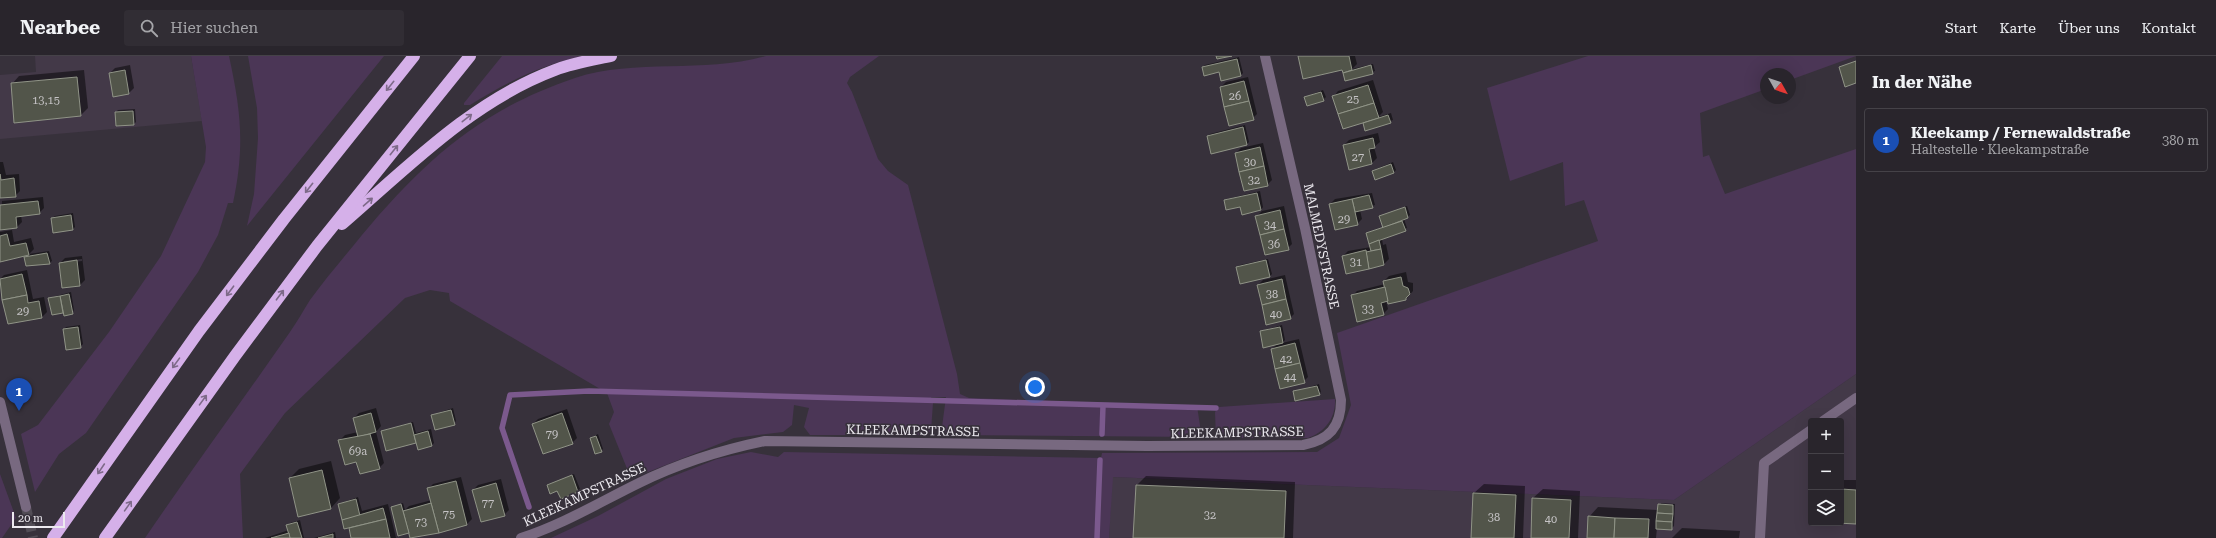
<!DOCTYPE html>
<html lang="de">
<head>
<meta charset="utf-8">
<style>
  :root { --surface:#29252c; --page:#312d34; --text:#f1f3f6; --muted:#a5a5a9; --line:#454248; --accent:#abc614 }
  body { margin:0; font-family:"Roboto Serif",serif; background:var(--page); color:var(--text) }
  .controls { position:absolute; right:12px; bottom:12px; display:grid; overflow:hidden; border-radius:4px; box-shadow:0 4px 16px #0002 }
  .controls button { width:36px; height:36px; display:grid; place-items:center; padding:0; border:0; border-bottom:1px solid var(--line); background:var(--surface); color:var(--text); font:20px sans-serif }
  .compass { position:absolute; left:1760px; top:12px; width:36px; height:36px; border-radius:50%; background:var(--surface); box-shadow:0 4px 16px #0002; rotate:130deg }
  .scale { position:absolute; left:12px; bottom:10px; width:53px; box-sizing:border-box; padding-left:4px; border:2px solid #ece9ef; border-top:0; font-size:11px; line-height:14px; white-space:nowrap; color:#ece9ef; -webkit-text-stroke:3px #37313b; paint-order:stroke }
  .you { position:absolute; left:1035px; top:331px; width:14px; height:14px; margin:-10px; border:3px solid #fff; border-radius:50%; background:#1a73e8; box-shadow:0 0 0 6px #1a73e833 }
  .badge { display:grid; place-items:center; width:26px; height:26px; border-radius:50%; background:var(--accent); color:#fff; font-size:13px; font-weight:700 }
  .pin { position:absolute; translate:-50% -33px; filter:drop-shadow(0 1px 2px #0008) }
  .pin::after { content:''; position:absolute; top:21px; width:14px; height:12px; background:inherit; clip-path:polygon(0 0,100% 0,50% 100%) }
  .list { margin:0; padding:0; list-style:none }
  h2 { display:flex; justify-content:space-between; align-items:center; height:52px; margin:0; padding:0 16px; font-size:17px }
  h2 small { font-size:13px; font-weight:400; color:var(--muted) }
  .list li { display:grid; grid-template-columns:26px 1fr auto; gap:12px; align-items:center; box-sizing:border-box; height:64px; margin:0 8px 8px; padding:0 8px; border:1px solid var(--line); border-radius:4px }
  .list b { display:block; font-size:15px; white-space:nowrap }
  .list p { margin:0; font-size:13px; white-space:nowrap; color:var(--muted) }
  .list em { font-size:13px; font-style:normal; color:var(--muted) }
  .icon { flex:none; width:22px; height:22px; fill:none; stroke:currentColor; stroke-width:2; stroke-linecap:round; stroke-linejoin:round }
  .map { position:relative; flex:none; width:1856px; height:482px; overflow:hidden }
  header { display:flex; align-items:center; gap:24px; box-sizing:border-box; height:56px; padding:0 20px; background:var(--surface); border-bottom:1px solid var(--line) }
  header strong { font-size:19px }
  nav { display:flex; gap:22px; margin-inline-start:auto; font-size:14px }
  .search { width:280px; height:36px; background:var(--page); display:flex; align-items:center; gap:10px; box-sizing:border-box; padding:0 14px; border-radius:4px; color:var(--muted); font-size:15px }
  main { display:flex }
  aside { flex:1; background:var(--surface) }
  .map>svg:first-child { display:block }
  .built { fill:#433948; fill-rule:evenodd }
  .green { fill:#4b3656 }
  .shadow { fill:#0007; fill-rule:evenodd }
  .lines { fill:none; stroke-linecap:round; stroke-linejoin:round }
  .stream { stroke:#7b598d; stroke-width:5.5 }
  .building { fill:#52554a; stroke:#909487 }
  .street-tunnel { stroke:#524d56; stroke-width:10; stroke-dasharray:10 5; stroke-linecap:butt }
  .street { stroke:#786980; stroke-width:10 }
  .highway { stroke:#d5b0e9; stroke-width:12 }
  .oneway { stroke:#7e6a89 }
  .labels { text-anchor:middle; stroke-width:3.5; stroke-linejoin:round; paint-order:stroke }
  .number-label { font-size:11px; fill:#c6c4c6 }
  .street-label { font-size:13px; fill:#ece9ef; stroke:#37313b }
</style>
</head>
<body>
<header>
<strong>Nearbee</strong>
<div class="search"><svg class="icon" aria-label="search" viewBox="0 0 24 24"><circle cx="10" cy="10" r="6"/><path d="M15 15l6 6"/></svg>Hier suchen</div>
<nav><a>Start</a><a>Karte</a><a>Über uns</a><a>Kontakt</a></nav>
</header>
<main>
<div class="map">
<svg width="1856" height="482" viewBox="0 0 1856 482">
  <rect width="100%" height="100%" fill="#37313b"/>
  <g class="built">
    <polygon points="35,0 191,0 202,65 0,83 0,19 36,16"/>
    <path d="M1856,318V482H1109L1112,421L1674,444ZM1811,365H1841V467H1811Z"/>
  </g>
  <g class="green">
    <path d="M191,0H229C241,55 245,91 233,147H228L218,179L198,216L86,377L59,398L35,436L21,378L38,369L109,276L161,200L205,106L206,91Z"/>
    <polygon points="248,0 384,0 247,170 254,138 258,82 257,52"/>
    <path d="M502,0H583C543,8 505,27 470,49H464V47Z"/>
    <path d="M766,0H879L850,21L847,27L852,36L878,103L888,115L908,129L957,318L960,338L969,342L1197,350L1201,376L1200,381L947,379L942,371L946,341H931L933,347L931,375L925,379H810L804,371L809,352L794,349L792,369L783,376L734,382L638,420L628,415L609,368L614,356L607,337L450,245L449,237L430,234L405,242L285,357L240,418L243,482H145C192,413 242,345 290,276C297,266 303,255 310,244C326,222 345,200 362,179C425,104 480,54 575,22C636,2 705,18 766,0Z"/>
    <polygon points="1588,0 1856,0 1790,24 1790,18 1766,18 1766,33 1700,57 1703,101 1709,99 1725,138 1856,93 1856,318 1674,444 1113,421 1109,482 551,482 598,460 666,423 717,403 751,396 778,401 784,396 1101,402 1102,397 1317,396 1339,382 1351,349 1337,277 1598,185 1584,144 1565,150 1563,106 1510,125 1487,32"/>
    <path d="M1335,343C1336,362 1325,376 1308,382H1216L1215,356L1219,351Z"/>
    <polygon points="0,418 16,462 2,482 0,482"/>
  </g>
  <g class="shadow">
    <polygon points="1299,0 1355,0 1357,8 1352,13 1373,8 1375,15 1346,24 1343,13"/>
    <polygon points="1239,1 1243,17 1241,19 1203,11 1205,9"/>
    <polygon points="130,9 134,32 129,37 110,17 115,12"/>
    <polygon points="84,14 88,52 81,59 12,28 19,20"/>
    <polygon points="1248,21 1257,58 1252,63 1221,31 1226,26"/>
    <polygon points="1373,24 1383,56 1378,61 1391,57 1393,64 1366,74 1363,66 1334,40 1338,35"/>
    <polygon points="1323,34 1326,41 1323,44 1305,41"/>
    <polygon points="135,53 136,66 134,68 116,56 118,54"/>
    <polygon points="1245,69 1249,86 1247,88 1208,80 1210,78"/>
    <polygon points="1378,77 1380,86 1374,91 1377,102 1372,107 1350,112 1344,89 1349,84"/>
    <polygon points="1263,87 1272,124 1267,129 1236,97 1241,92"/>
    <polygon points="0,106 3,106 6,119 19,118 20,135 15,140 0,141"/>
    <polygon points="1393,106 1396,114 1394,116 1376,122 1373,115 1376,113"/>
    <polygon points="1260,135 1263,151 1261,154 1243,158 1241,150 1225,145 1227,143"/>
    <polygon points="1372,137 1375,149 1360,154 1362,163 1357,168 1330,148 1335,143"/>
    <polygon points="43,141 44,152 39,157 21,159 22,166 17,171 0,173 2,145"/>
    <polygon points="1284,150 1292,188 1287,193 1257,160 1262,155"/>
    <polygon points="1407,150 1410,159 1404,163 1407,172 1382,183 1383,189 1386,188 1389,203 1384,208 1347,216 1343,200 1348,195 1371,191 1368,178 1384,171 1380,160"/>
    <polygon points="73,157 75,171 73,173 52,162 55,160"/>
    <polygon points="12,174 14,186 31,182 34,193 29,198 49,195 52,205 49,207 27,209 25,199 0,205 0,176"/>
    <path d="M82,200L85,224L80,229L60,207L65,202ZM82,203V205L64,207V205Z"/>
    <polygon points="1268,203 1272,218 1269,221 1237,211 1240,209"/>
    <polygon points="27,214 33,243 44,241 47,256 42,261 9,267 0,223 4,219"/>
    <polygon points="1406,216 1408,226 1413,227 1413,235 1406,243 1386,245 1388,253 1383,258 1352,240 1357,235 1385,228 1384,225 1389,220"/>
    <polygon points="1285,219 1294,258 1289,263 1258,229 1263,224"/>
    <polygon points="71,236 74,254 72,257 64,256 52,258 49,242"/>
    <polygon points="80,269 83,288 80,291 64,273 66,271"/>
    <polygon points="1282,269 1285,284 1282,287 1299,283 1308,321 1303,326 1272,293 1277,288 1261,275"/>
    <polygon points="1319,328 1321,336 1319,338 1294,336"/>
    <polygon points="376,352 381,370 376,376 384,407 379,412 357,405 340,384 345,379 358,376 354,362 359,357"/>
    <polygon points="453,352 456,365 454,368 432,359"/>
    <polygon points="567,353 577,382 572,387 533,368 538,363"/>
    <polygon points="413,366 416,377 431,373 434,387 432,389 417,386 387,393 382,375"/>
    <polygon points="598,378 603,393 601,395 591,382"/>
    <polygon points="331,405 340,442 331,452 299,460 290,422 299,413"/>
    <polygon points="574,418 580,433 578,435 561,442 558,434 548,429"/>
    <polygon points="1146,420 1295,426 1293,482 1134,482 1137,429"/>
    <polygon points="461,421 472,463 467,468 411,482 409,476 392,452 403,447 405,454 409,450 432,444 428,433 433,428"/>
    <polygon points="501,423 509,454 504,459 473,434 478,429"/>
    <polygon points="1841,424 1856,424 1856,467 1841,466"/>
    <polygon points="1484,428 1525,430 1523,482 1472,482 1474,437"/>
    <polygon points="1543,433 1580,435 1578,482 1532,482 1533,442"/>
    <polygon points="358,441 362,455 388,448 396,482 352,482 339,448"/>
    <polygon points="1661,447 1675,448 1674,470 1671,473 1657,472 1656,482 1588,482 1589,461 1598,451 1658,454"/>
    <polygon points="300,464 304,482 265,482 289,474 288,469 290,467"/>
    <polygon points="1682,472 1740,475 1739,482 1672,482"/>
    <polygon points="335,476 336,482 314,482"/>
  </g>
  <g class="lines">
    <g class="stream">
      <polyline points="1102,378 1103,350"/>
      <polyline points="529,451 502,372 510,339 589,335 1216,352"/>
      <polyline points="1097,482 1100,404"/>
    </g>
  </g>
  <g class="building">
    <polygon points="1216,0 1232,0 1217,3"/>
    <polygon points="1298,0 1349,0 1352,14 1343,17 1342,14 1303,23"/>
    <polygon points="1237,3 1241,20 1221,25 1219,16 1204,20 1202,11"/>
    <polygon points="1856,5 1856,27 1845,31 1839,11"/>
    <polygon points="1371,9 1373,18 1345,25 1343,17"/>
    <polygon points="125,14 129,38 113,41 109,17"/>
    <polygon points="77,21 81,60 14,67 11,27"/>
    <polygon points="1244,25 1249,45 1224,51 1220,31"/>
    <polygon points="1368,29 1374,47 1338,58 1332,40"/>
    <polygon points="1321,36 1324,45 1307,50 1304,41"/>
    <polygon points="1249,45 1254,64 1229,70 1224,51"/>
    <polygon points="1374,47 1379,62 1343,73 1338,58"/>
    <polygon points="133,55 134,69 116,70 115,56"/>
    <polygon points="1388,59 1391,67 1365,75 1363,67"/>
    <polygon points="1243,71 1247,89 1211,98 1207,80"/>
    <polygon points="1373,82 1375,92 1369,93 1372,108 1349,114 1343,89"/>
    <polygon points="1260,91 1264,110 1239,116 1235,97"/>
    <polygon points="1391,108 1394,117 1375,124 1372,115"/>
    <polygon points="1264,110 1268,130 1244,135 1239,116"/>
    <polygon points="0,118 1,124 14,122 16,141 0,142"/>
    <polygon points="1257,137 1261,154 1242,159 1240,151 1226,154 1224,144"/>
    <polygon points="1369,139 1373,152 1355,156 1352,143"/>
    <polygon points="1352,143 1358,169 1335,174 1329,148"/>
    <polygon points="38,145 40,158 16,161 17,172 0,174 0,149"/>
    <polygon points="1405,151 1408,162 1383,172 1379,160"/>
    <polygon points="1280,154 1284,173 1260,179 1255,160"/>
    <polygon points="71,159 73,174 53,177 51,162"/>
    <polygon points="1402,165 1406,175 1369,188 1366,177"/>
    <polygon points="1284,173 1289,194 1265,199 1260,179"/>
    <polygon points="7,178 10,190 26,187 29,199 0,206 0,180"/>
    <polygon points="1379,184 1381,193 1371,195 1369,188"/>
    <polygon points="1381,193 1384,209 1369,213 1366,196"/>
    <polygon points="1366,194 1369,213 1346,218 1342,200"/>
    <polygon points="47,197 50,208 26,210 24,201"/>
    <polygon points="77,204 80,230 62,232 59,207"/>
    <polygon points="1266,204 1270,221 1240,228 1236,211"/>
    <polygon points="22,218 27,239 2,244 0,223"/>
    <polygon points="1401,221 1403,230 1408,232 1410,238 1406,242 1406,244 1388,248 1383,225"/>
    <polygon points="1282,223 1286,243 1262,249 1257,229"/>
    <polygon points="1385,231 1388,245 1381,247 1384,259 1357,266 1351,239"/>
    <polygon points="69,238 73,258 64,260 60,240"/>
    <polygon points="27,239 28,247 39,245 42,262 8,268 2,244"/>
    <polygon points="60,240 63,257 52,259 48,242"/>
    <polygon points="1286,243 1291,263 1266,269 1262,249"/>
    <polygon points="78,271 81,292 66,294 63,273"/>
    <polygon points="1280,271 1283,287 1263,292 1260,275"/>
    <polygon points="1295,287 1300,307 1275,313 1271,293"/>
    <polygon points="1300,307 1305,327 1280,333 1275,313"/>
    <polygon points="1317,330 1320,339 1295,345 1293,335"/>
    <polygon points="451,354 455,369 435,374 431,359"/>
    <polygon points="371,357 376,376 358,381 353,362"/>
    <polygon points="562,357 573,388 543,398 532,368"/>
    <polygon points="411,367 416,387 386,395 381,375"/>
    <polygon points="428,375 432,390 418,394 414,379"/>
    <polygon points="370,378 380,413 360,418 356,406 345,409 338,384"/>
    <polygon points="596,380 602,396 595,398 590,382"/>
    <polygon points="322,414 331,453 298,461 289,422"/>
    <polygon points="572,419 578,436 561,443 557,435 550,438 547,429"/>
    <polygon points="456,425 467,469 439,477 427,432"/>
    <polygon points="496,427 505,460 481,466 472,434"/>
    <polygon points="1136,429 1286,435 1284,482 1133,482"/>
    <polygon points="1841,433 1856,434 1856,468 1837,467 1841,467"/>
    <polygon points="1473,437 1516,439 1514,482 1471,482"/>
    <polygon points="1532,442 1571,444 1569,482 1531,482"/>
    <polygon points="356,443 360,460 342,464 338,448"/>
    <polygon points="431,447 439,477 410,482 403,455"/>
    <polygon points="401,448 409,477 398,480 391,451"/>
    <polygon points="1658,448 1673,449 1673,458 1657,457"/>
    <polygon points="383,452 386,463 344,473 342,464"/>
    <polygon points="1657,457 1673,458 1672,466 1656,465"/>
    <polygon points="1588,460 1615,462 1614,482 1587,482"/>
    <polygon points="1615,462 1649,463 1648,482 1614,482"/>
    <polygon points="386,463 390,482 351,482 349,472"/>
    <polygon points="1656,465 1672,466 1672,474 1656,473"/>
    <polygon points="297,466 302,482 290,482 286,469"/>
    <polygon points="289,477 290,482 271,482"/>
    <polygon points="333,478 333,482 318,482"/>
  </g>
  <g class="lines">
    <polyline class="street-tunnel" points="26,451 33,482"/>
    <g class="street">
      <polyline points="0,346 26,451"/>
      <polyline points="1823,365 1856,342"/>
      <path d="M521,482C562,469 600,446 639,427C680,407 721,394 765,385L1147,390L1303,389C1329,384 1341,371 1341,344L1305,172L1265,0"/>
      <polyline points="1760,482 1764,407 1811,374"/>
    </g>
    <g class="highway">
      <path d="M342,168C408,111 472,45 555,14C573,7 592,4 611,0"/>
      <polyline points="53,482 199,275 284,163 414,0"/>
      <polyline points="105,482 235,300 317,190 470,0"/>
    </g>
  </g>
  <defs><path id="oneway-shaft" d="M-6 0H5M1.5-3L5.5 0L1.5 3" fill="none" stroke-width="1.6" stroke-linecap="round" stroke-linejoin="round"/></defs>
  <g class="oneway">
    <use href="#oneway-shaft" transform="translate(390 30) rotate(129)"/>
    <use href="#oneway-shaft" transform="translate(467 62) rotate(-38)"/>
    <use href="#oneway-shaft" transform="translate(394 94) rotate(-51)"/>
    <use href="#oneway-shaft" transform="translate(309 132) rotate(128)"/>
    <use href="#oneway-shaft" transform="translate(368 146) rotate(-41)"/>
    <use href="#oneway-shaft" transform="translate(230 235) rotate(127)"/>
    <use href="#oneway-shaft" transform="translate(280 239) rotate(-53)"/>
    <use href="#oneway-shaft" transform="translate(176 307) rotate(126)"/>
    <use href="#oneway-shaft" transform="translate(203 344) rotate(-54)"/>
    <use href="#oneway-shaft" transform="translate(101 413) rotate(124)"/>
    <use href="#oneway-shaft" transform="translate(128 450) rotate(-55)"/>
  </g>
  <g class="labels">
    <g class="number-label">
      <text x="1235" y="44">26</text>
      <text x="1353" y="47">25</text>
      <text x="46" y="48">13,15</text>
      <text x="1358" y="105">27</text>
      <text x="1250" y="110">30</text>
      <text x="1254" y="128">32</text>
      <text x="1344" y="167">29</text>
      <text x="1270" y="173">34</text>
      <text x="1274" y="192">36</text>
      <text x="1356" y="210">31</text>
      <text x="1272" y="242">38</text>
      <text x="1368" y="257">33</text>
      <text x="23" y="259">29</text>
      <text x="1276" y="262">40</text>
      <text x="1286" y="307">42</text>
      <text x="1290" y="325">44</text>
      <text x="552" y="382">79</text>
      <text x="358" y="399">69a</text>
      <text x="488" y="451">77</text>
      <text x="449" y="462">75</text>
      <text x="1210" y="463">32</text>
      <text x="1494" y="465">38</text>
      <text x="1551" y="467">40</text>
      <text x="421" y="470">73</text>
    </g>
    <g class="street-label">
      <text transform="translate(1322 190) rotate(78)" y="5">MALMEDYSTRASSE</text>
      <text transform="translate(913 374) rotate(1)" y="5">KLEEKAMPSTRASSE</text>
      <text transform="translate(1237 376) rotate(-1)" y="5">KLEEKAMPSTRASSE</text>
      <text transform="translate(584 438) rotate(-25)" y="5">KLEEKAMPSTRASSE</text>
    </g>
  </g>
</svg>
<div class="controls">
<button>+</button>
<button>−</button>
<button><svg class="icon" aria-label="layers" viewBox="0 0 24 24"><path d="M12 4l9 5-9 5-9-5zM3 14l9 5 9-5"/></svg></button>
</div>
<svg class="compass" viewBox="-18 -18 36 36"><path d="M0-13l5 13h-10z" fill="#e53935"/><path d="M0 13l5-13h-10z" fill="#a5a5a9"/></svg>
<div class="scale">20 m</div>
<div class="you"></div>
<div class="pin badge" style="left:19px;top:355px;background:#1a4fb4">1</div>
</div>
<aside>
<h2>In der Nähe<small></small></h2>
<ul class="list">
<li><span class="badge" style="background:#1a4fb4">1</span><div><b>Kleekamp / Fernewaldstraße</b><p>Haltestelle · Kleekampstraße</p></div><em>380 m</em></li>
</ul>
</aside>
</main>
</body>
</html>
